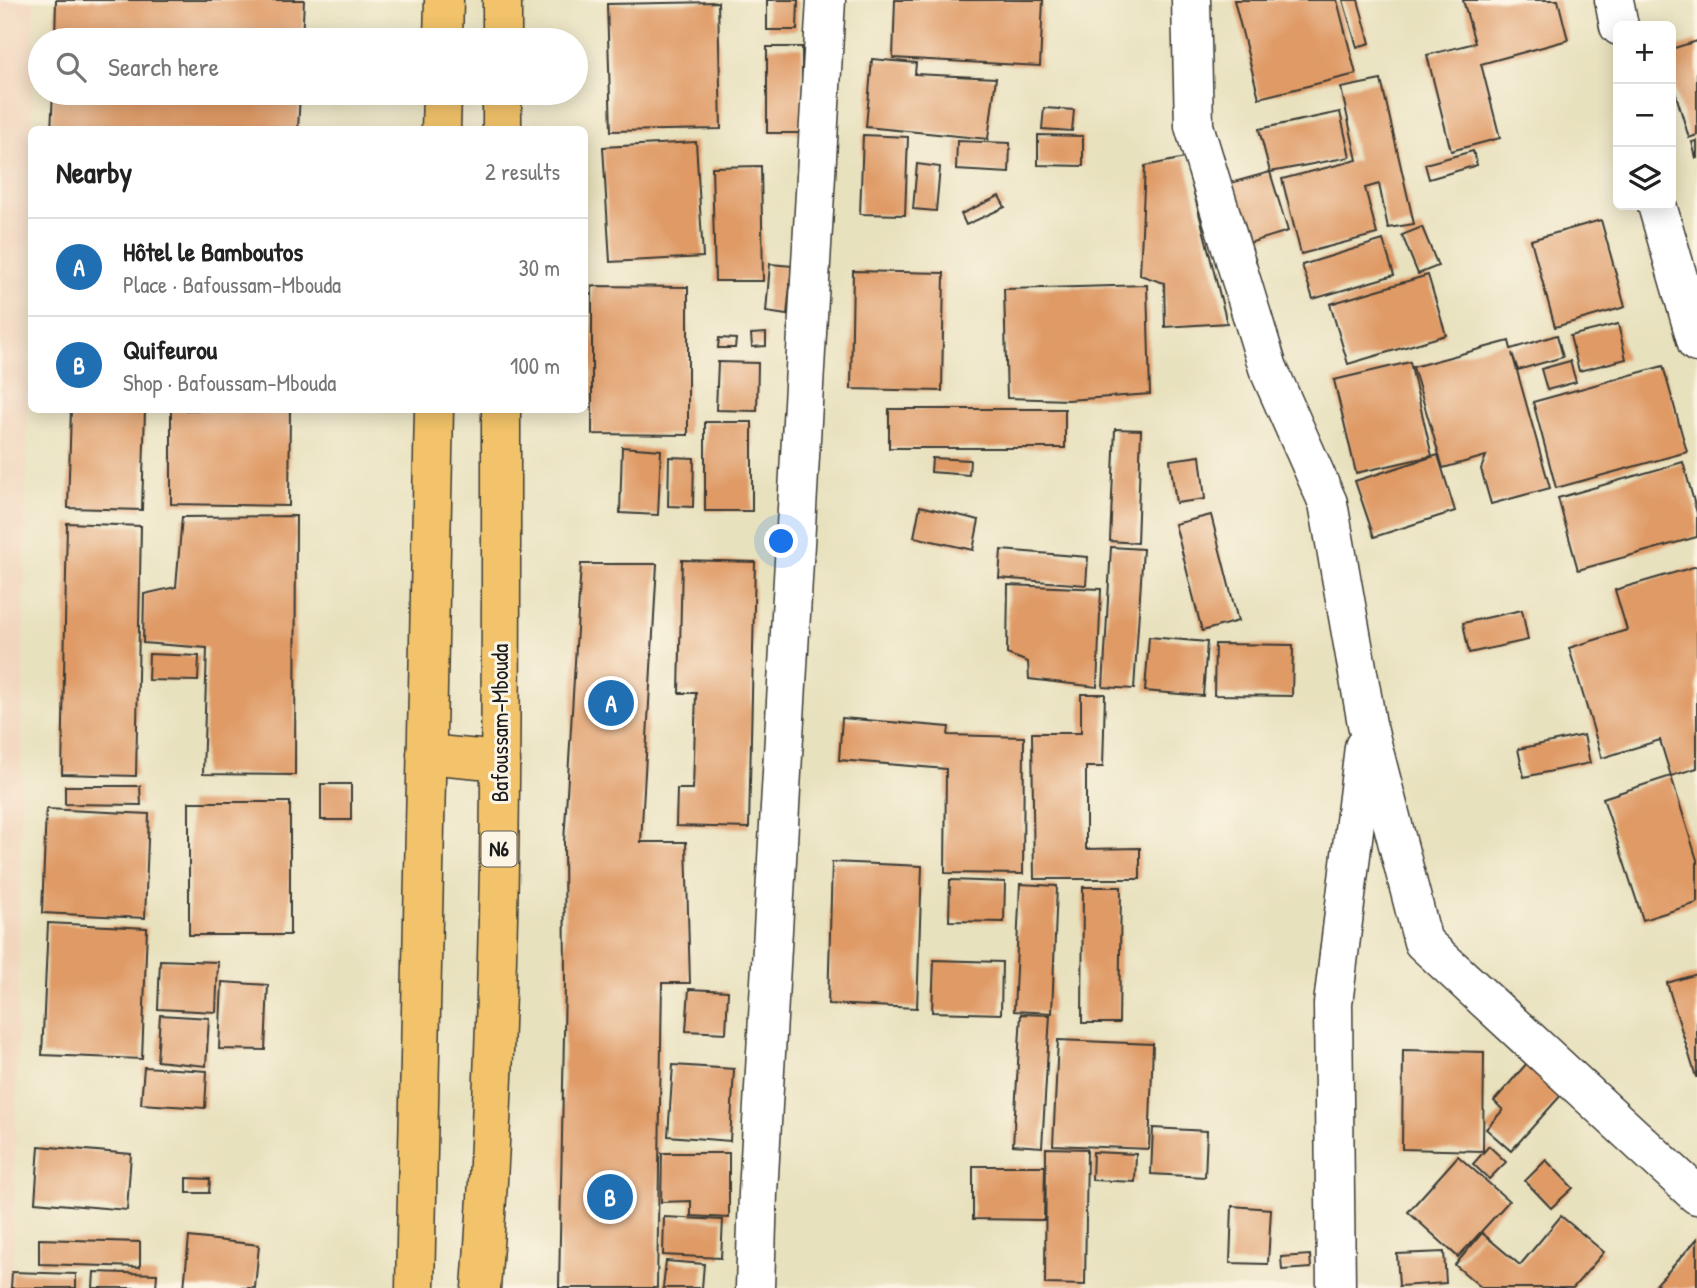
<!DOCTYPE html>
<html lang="en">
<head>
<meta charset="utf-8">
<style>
  :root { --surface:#fff; --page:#f6f6f6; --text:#222; --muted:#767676; --line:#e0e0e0; --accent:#1f6fb2 }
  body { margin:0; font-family:"Patrick Hand",sans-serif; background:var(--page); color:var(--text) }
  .controls { position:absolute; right:21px; top:21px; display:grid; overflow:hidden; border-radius:10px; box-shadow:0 4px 18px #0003 }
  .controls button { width:63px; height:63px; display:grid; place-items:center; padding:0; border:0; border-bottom:2px solid var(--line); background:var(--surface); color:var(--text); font:35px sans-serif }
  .you { position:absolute; left:782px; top:542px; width:24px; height:24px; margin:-18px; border:5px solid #fff; border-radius:50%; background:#1a73e8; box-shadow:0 0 0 10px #1a73e833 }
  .badge { display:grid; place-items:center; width:46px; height:46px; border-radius:50%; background:var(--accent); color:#fff; font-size:23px; font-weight:700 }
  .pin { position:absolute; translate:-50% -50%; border:4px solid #fff; box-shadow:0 2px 7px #0006 }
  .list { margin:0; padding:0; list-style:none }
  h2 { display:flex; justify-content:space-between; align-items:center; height:91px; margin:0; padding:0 28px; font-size:30px }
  h2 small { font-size:23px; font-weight:400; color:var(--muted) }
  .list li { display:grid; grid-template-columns:46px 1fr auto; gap:21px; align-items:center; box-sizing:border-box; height:98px; padding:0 28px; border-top:2px solid var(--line) }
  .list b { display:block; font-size:26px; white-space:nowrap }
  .list p { margin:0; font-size:23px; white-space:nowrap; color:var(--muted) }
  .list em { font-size:23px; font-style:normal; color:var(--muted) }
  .icon { flex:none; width:38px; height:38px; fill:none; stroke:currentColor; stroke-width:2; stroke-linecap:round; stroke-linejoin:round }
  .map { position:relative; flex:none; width:1697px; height:1288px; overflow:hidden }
  .search { position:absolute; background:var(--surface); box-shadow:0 4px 18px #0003; left:28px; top:28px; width:560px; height:77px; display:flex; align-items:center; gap:18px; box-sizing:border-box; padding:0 24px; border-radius:38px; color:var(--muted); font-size:26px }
  .panel { position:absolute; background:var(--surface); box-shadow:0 4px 18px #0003; left:28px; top:126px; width:560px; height:287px; border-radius:10px }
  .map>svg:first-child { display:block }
  .built { fill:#f2d5bd }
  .building { fill:#df9a65 }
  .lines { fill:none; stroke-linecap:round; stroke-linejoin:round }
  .minor-casing { stroke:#3b3a34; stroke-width:41 }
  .highway-casing { stroke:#3b3a34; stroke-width:41 }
  .minor { stroke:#fff; stroke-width:38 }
  .highway { stroke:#f2c36a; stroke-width:38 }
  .labels { text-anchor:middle; stroke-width:6; stroke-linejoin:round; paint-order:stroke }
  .shield { fill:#fcf5e5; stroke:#5f5d58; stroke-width:2 }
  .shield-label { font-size:21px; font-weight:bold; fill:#1c1c1c }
  .street-label { font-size:23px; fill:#1c1c1c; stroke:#fcf5e5 }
</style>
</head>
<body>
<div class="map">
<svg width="1697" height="1288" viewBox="0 0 1697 1288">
  <rect width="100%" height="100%" fill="#fcf5e5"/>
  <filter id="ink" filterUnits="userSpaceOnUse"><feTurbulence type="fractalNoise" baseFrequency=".0143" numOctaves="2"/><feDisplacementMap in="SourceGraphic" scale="14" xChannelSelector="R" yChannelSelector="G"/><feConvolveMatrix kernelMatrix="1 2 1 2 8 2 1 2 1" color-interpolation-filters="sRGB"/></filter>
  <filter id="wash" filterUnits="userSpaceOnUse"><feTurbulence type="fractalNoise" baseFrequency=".00686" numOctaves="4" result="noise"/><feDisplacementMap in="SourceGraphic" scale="28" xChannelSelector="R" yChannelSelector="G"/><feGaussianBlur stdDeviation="1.57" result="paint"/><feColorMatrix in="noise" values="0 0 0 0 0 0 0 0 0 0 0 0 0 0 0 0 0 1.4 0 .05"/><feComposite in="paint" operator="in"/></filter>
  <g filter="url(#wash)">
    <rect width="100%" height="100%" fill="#e8e1be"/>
    <polygon class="built" points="0,0 34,0 13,1288 0,1288"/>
    <g id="blocks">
      <g class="building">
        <polygon points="56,0 304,0 302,40 55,40"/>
        <polygon points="767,0 798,0 797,30 767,30"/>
        <polygon points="895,0 1043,0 1040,66 893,58"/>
        <polygon points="1234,0 1337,0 1356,74 1259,98"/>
        <polygon points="1343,0 1358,0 1370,43 1357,47"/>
        <polygon points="1463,0 1558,0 1568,40 1481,64 1500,138 1451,151 1427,55 1475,43"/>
        <polygon points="718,2 721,129 611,131 607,4"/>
        <polygon points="1697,41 1697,135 1689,138 1671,78 1671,49"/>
        <rect x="767" y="47" width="35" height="86"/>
        <polygon points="872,59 916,63 915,74 996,78 988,139 866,127"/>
        <polygon points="1381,80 1414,224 1388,228 1379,184 1365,188 1377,234 1301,254 1282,179 1357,160 1341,88"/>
        <polygon points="53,93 300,93 298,130 51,130"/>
        <polygon points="1044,108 1074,110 1072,131 1042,129"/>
        <polygon points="1340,112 1350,157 1270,172 1259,129"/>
        <polygon points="863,135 908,137 905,215 860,214"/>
        <polygon points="1038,135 1083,136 1083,166 1038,165"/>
        <polygon points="957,141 1010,143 1009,173 956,170"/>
        <polygon points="1697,141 1697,158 1696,158 1692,142"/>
        <polygon points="696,142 703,257 610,262 603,147"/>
        <polygon points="1473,151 1477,165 1429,179 1425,164"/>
        <polygon points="1185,158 1227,323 1165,327 1164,283 1140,275 1145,166"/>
        <polygon points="917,164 940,167 936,211 913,209"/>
        <polygon points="761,166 763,281 715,281 712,167"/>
        <polygon points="1270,172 1288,231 1249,243 1231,183"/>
        <polygon points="999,196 1005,207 966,225 961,214"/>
        <polygon points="1601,220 1625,307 1555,327 1531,240"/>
        <polygon points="1422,227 1438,266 1418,274 1402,235"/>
        <polygon points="1383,240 1394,275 1313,299 1302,265"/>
        <polygon points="770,264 792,266 787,315 766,312"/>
        <polygon points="853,271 944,273 942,391 851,389"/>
        <polygon points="1428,275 1446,335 1348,364 1330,304"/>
        <polygon points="1147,285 1150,394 1068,400 1007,398 1004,289"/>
        <polygon points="592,286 688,287 688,435 592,434"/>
        <polygon points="1618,324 1626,359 1579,371 1570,336"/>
        <polygon points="766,333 766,346 752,347 751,334"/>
        <polygon points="1557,335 1563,357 1518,370 1512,353 1550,488 1491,504 1481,469 1486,456 1443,468 1413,367 1509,341 1511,349"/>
        <polygon points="719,338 736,339 735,348 718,348"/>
        <polygon points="1570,361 1576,382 1547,390 1541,369"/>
        <polygon points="718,362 758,363 757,411 716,410"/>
        <polygon points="1410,362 1432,456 1356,473 1334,380"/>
        <polygon points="1663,366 1687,452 1556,488 1533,402"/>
        <rect x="889" y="409" width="176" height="39"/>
        <polygon points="71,410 145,410 142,510 68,508"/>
        <polygon points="171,410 290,410 289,506 171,504"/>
        <rect x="705" y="422" width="47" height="89"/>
        <polygon points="1115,429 1141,430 1137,543 1110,541"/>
        <polygon points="622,447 661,450 658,515 620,513"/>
        <polygon points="1438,455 1455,511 1374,537 1355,481"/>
        <polygon points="1200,456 1205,499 1176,503 1170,460"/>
        <polygon points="669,457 694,458 693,507 668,506"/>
        <polygon points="932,458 970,460 969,475 931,472"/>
        <polygon points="1683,462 1697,513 1697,537 1578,570 1558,498"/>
        <polygon points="920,506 979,520 973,550 914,537"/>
        <polygon points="1211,515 1238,621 1202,631 1175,524"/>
        <polygon points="296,516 295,775 203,774 207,648 143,643 144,594 176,587 182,517"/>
        <polygon points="67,523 141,526 136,776 62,774"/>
        <polygon points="1111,547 1143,549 1134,689 1103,687"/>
        <polygon points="1001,550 1088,557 1086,585 999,578"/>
        <polygon points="682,560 755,562 749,828 676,826 677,789 693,789 696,693 679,693"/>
        <polygon points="581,564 657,564 641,842 686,842 690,983 662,983 657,1288 559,1288 565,984 564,842"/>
        <polygon points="1697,566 1697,768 1671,776 1660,740 1602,758 1569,648 1627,630 1615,590"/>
        <polygon points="1008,585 1101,589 1097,687 1029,679 1028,662 1007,654"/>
        <polygon points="1522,610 1528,640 1469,653 1463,623"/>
        <polygon points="1149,637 1207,642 1203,696 1145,691"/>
        <polygon points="1215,644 1293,645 1292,696 1214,695"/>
        <polygon points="149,654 199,656 198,681 148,680"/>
        <polygon points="1081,694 1105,694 1103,767 1086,767 1086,849 1140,848 1140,879 1034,879 1032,733 1081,733"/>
        <polygon points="842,718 949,727 948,735 1024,737 1023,874 945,873 946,769 839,760"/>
        <polygon points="1584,735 1590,763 1524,777 1518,749"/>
        <polygon points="1671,776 1697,860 1697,903 1643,920 1603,798"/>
        <rect x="321" y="784" width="30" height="36"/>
        <polygon points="65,786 140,786 141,805 65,804"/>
        <rect x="189" y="802" width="101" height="133"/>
        <polygon points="46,809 149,814 145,918 42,913"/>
        <polygon points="832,862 922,866 917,1008 828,1004"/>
        <polygon points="950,880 1005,882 1004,922 949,921"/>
        <polygon points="1020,884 1057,886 1052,1013 1014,1011"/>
        <polygon points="1083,887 1121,887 1119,1023 1082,1023"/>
        <polygon points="48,923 147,928 142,1059 42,1055"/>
        <polygon points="160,960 218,962 216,1012 158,1009"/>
        <polygon points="934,960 1002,962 1001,1014 932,1012"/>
        <polygon points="1697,974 1697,1077 1696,1077 1667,983"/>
        <polygon points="222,982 268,985 265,1050 219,1049"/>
        <polygon points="689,989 728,991 726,1033 686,1031"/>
        <polygon points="1021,1014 1050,1015 1042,1147 1013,1145"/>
        <polygon points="160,1015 209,1018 206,1066 157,1061"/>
        <polygon points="1058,1040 1153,1044 1149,1149 1053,1145"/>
        <polygon points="1403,1050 1484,1052 1483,1151 1402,1149"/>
        <polygon points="1528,1062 1563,1093 1511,1151 1486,1129 1503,1110 1494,1101"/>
        <polygon points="673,1065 734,1069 730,1141 668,1136"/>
        <polygon points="144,1067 207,1071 205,1108 141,1104"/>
        <polygon points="1153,1128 1207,1131 1205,1177 1151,1174"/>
        <polygon points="39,1146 131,1154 127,1210 35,1202"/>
        <polygon points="1489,1146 1506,1162 1489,1179 1473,1164"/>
        <polygon points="1046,1148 1087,1149 1085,1285 1045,1284"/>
        <polygon points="1093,1152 1136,1154 1135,1182 1092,1180"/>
        <polygon points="662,1153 729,1153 729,1218 691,1216 691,1201 661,1202"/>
        <polygon points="1458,1156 1509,1201 1458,1257 1408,1212"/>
        <polygon points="1546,1160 1573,1188 1551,1208 1525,1181"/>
        <polygon points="973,1166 1045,1166 1044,1220 973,1219"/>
        <polygon points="187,1178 210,1179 209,1193 187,1193"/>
        <polygon points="1232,1206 1271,1209 1268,1264 1230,1263"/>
        <polygon points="1561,1216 1604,1252 1573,1288 1482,1288 1455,1265 1482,1233 1520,1265"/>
        <polygon points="664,1217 723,1220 721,1258 663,1255"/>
        <polygon points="189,1237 259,1245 255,1288 184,1288"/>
        <polygon points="39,1239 140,1242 140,1267 39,1264"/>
        <polygon points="1697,1239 1697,1288 1653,1288 1675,1264"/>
        <polygon points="1444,1252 1446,1283 1399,1286 1397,1254"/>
        <polygon points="1310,1255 1311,1268 1282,1270 1281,1257"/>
        <polygon points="666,1261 704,1264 702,1288 663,1288"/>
        <polygon points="12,1272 76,1274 76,1288 11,1288"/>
        <polygon points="94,1272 157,1274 156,1288 93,1288"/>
      </g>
    </g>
  </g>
  <g filter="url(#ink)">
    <use href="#blocks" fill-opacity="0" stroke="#3b3a34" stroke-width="2"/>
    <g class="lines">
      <g class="minor-casing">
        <g id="minor">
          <polyline points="1191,0 1194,126 1268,368 1328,503 1367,724 1423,942 1697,1195"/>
          <polyline points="1614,0 1619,26"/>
          <polyline points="1657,205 1697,343"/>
          <polyline points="755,1288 758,1193 826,0"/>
          <polyline points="1336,1288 1333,1004 1364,747"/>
        </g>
      </g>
      <g class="highway-casing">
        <g id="highway">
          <polyline points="443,40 444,0"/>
          <polyline points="502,40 502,0"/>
          <polyline points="441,130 442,93"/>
          <polyline points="502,130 502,93"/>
          <polyline points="426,754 501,761"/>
          <polyline points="415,1288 434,410"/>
          <path d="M481,1288C503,996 501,702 501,410"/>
        </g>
      </g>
      <use href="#minor" class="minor"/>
      <use href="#highway" class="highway"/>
    </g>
  </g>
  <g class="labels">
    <rect class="shield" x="481.5" y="831.5" width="35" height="35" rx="5"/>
    <g class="shield-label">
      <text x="499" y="856">N6</text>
    </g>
    <g class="street-label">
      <text transform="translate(500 723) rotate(-90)" y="8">Bafoussam-Mbouda</text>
    </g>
  </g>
</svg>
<div class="controls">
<button>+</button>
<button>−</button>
<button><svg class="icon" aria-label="layers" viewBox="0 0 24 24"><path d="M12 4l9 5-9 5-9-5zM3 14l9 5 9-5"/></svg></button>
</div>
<div class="you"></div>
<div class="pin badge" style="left:611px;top:703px">A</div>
<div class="pin badge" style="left:610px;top:1197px">B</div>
<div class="search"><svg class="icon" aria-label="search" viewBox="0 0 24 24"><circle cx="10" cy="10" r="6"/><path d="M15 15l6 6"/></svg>Search here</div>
<section class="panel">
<h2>Nearby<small>2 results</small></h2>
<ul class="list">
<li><span class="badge">A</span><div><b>Hôtel le Bamboutos</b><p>Place · Bafoussam-Mbouda</p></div><em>30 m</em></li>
<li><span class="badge">B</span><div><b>Quifeurou</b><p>Shop · Bafoussam-Mbouda</p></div><em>100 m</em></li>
</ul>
</section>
</div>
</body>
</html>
